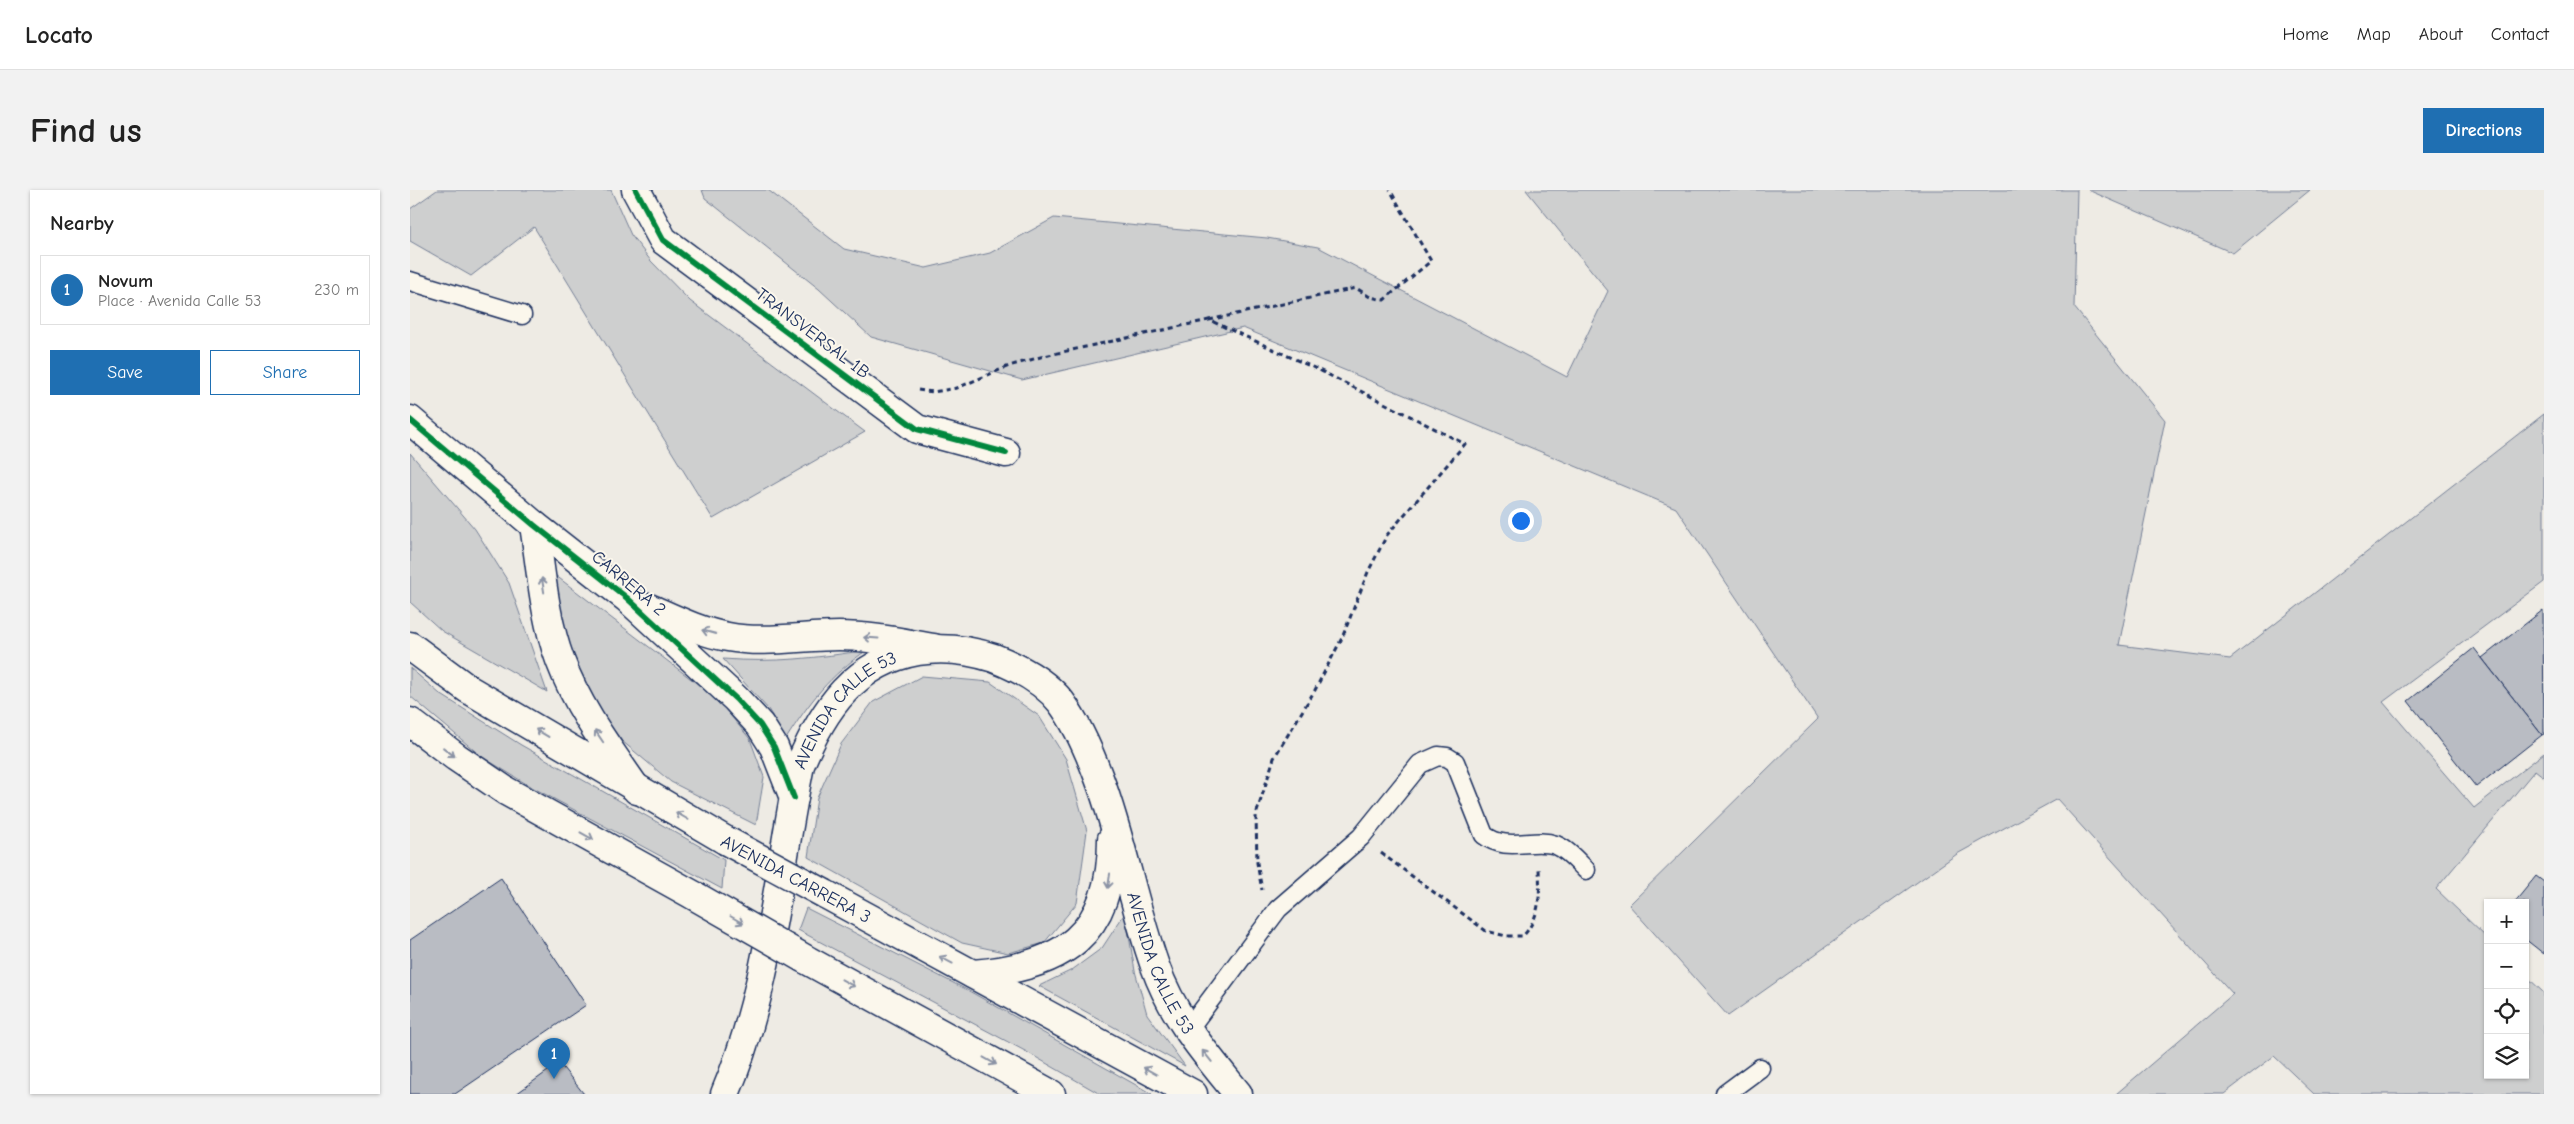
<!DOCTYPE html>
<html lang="en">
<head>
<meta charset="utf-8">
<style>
  :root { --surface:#fff; --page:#f2f2f2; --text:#222; --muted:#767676; --line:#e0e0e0; --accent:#1f6fb2 }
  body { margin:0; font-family:"Comic Neue",sans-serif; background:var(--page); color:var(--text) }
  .controls { position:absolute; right:15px; bottom:15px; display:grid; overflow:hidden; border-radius:0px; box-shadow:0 1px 4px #0004 }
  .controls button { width:45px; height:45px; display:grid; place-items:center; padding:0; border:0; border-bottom:1px solid var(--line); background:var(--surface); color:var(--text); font:25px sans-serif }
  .you { position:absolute; left:1110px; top:330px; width:18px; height:18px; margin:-12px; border:4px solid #fff; border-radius:50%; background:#1a73e8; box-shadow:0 0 0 8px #1a73e833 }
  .badge { display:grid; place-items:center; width:32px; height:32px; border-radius:50%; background:var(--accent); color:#fff; font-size:16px; font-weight:700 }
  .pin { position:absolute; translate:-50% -41px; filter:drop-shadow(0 1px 2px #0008) }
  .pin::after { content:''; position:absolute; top:26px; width:18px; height:15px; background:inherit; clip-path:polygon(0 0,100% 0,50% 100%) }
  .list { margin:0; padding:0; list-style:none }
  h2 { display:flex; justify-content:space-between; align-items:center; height:65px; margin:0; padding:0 20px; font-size:21px }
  h2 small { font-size:16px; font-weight:400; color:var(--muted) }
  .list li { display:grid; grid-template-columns:32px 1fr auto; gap:15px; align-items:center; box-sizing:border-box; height:70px; margin:0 10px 10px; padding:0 10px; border:1px solid var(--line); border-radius:0px }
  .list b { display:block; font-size:19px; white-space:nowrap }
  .list p { margin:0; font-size:16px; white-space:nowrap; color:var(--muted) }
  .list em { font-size:16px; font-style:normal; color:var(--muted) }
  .actions { display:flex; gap:10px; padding:15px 20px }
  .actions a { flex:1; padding:11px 0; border:1px solid var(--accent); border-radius:0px; text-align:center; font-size:18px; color:var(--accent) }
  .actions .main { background:var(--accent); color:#fff }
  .icon { flex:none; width:28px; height:28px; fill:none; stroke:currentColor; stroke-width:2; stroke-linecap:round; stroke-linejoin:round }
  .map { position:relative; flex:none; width:2134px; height:904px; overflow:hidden; border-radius:0px }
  header { display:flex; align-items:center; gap:30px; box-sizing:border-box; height:70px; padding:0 25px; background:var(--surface); border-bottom:1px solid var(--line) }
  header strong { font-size:24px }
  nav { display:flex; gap:28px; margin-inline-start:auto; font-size:18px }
  .intro { display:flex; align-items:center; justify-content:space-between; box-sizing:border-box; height:120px; padding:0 30px }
  h1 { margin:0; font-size:35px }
  .button { padding:12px 22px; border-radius:0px; background:var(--accent); color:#fff; font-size:18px; font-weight:700 }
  main { display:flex; gap:30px; padding:0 30px }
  aside { flex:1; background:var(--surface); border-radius:0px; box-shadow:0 1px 4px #0004 }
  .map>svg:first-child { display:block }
  .green { fill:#cecfcf; stroke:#747f96 }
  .building { fill:#b9bcc3; stroke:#1b2f5e }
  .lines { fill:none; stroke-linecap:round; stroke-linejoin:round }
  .service-casing { stroke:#1b2f5e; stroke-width:21 }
  .minor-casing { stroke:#1b2f5e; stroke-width:31 }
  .secondary-casing { stroke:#1b2f5e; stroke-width:31 }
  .primary-casing { stroke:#1b2f5e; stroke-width:31 }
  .path { stroke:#1b2f5e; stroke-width:3; stroke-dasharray:5 4; stroke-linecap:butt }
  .service { stroke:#fbf7ec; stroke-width:18 }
  .minor { stroke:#fbf7ec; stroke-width:28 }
  .secondary { stroke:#fbf7ec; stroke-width:28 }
  .primary { stroke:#fbf7ec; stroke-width:28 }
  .primary-bridge-casing { stroke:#1b2f5e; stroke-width:31; stroke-linecap:butt }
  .primary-bridge { stroke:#fbf7ec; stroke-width:28 }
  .cycleway-casing { stroke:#fbf7ec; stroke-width:9 }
  .cycleway { stroke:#00873e; stroke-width:6 }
  .oneway { stroke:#8b93a5 }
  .labels { text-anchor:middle; stroke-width:4; stroke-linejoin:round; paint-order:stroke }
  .street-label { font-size:18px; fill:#1b2f5e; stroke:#fbf7ec }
</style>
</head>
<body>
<header>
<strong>Locato</strong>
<nav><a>Home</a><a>Map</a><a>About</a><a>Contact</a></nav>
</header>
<div class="intro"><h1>Find us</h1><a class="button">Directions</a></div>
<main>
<aside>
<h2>Nearby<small></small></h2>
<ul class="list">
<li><span class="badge">1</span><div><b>Novum</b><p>Place · Avenida Calle 53</p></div><em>230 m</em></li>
</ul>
<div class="actions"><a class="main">Save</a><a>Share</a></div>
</aside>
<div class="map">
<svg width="2134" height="904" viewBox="0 0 2134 904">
  <rect width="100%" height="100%" fill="#eeebe4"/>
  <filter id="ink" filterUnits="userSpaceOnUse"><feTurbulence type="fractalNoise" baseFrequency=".02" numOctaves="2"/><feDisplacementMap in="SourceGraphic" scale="10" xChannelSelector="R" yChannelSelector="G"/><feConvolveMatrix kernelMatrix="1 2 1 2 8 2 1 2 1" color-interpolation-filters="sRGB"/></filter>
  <g filter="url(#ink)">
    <g class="green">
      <polygon points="27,0 201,0 221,45 241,71 280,111 455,242 303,329 124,37 61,86 0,51 0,19"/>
      <polygon points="292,0 358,0 434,59 516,78 580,63 644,28 857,48 908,57 1157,187 1198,101 1116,0 1667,0 1664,117 1755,230 1709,455 1820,469 2134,224 2134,392 1973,512 2064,618 2134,563 2134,587 2125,580 2026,699 2078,749 2078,885 2115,885 2115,785 2134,803 2134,904 1904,904 1864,866 1814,904 1706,904 1823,804 1647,609 1547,664 1318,826 1219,715 1408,529 1266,318 833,138 612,190 461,147 409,99 295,8"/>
      <polygon points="1678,0 1900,0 1823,63"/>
      <polygon points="0,263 65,339 99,393 137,502 32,441 0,412"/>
      <polygon points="141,382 306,508 340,549 354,587 346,635 261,592 212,551 180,508 152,434"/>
      <path d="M457,460C419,486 400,511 376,549L358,519L313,469C362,473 408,468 457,460Z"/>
      <polygon points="0,478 30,504 111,555 314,670 312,699 118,595 71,566 0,506"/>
      <polygon points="512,486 580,492 629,526 656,569 677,641 667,713 634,753 598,763 552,753 398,667 407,608 431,554 463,512"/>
      <polygon points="396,718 559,801 742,904 690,904 615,861 388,740"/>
      <polygon points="715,723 725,781 737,824 775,876 629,796 662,780 692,758"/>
    </g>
    <g class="building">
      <polygon points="2133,420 2134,544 2132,545 2072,468"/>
      <polygon points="2064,458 2132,545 2066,597 1998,511"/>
      <polygon points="2126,686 2134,692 2134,764 2115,749 2115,713 2104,713"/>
      <polygon points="91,688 176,815 45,904 0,904 0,750"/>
      <polygon points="149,873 174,904 106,904"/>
    </g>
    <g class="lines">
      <g class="service-casing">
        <g id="service">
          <polyline points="0,91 112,125"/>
          <path d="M777,841L868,719L951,647L1010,574L1028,566L1037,567L1045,572L1074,645C1097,663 1122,647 1146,655C1158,660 1168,672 1176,680"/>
          <polyline points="1315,904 1350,878"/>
        </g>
      </g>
      <g class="minor-casing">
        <g id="minor">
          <polyline points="226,0 253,50 507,239 596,263"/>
          <polyline points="0,230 124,335 217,408 326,509 350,535 364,557 384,608"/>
          <path d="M124,335C131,379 134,427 150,470C168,518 198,558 227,600"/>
          <path d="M239,418C264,429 290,442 318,447C354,454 393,446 429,446C461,446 493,453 524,458"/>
        </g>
      </g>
      <g class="secondary-casing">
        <g id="secondary">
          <path d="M563,784C653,777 702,745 702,649"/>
          <path id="s1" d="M315,904C359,801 368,684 390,575C413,519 445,472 508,461C534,457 559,460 584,468C607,477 635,492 651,512C668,535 679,561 689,588C712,649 723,714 745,776C763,827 795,863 828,904"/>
        </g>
      </g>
      <g class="primary-casing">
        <g id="primary">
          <polyline points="0,456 58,499 315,650"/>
          <polyline points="0,532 46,567 96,601 285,706"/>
          <polyline points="415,704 783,904"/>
          <polyline points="395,769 641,904"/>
        </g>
      </g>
      <g class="path">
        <polyline points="799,130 946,98 960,107 974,110 1021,71 980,0"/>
        <polyline points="508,200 523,202 547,198 599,176 634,166 799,130 911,181 1055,254 977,345 958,382 932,448 905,500 864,568 846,625 847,673 852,700"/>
        <path d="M971,663L1076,741L1096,746H1113C1131,726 1130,705 1129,679"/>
      </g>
      <use href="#service" class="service"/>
      <use href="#minor" class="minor"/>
      <use href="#secondary" class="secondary"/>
      <use href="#primary" class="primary"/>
      <g class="primary-bridge-casing">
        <g id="primary-bridge">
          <polyline points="315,650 415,704"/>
          <polyline points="285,706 395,769"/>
        </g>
      </g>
      <use href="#primary-bridge" class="primary-bridge"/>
      <g class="cycleway-casing">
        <g id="cycleway">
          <polyline points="226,0 253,50 507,239 596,263"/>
          <polyline points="0,230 124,335 217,408 326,509 350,535 364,557 384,608"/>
        </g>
      </g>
      <use href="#cycleway" class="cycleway"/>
    </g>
    <defs><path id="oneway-shaft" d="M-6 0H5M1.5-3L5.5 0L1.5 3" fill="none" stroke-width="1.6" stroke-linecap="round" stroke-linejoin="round" transform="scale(1.25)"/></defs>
    <g class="oneway">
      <use href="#oneway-shaft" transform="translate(133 395) rotate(-99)"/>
      <use href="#oneway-shaft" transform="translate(299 442) rotate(-165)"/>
      <use href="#oneway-shaft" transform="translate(461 448) rotate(-176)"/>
      <use href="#oneway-shaft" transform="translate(132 543) rotate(-149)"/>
      <use href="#oneway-shaft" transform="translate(189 546) rotate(-124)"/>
      <use href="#oneway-shaft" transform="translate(39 562) rotate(38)"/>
      <use href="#oneway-shaft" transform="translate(272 626) rotate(-150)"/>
      <use href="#oneway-shaft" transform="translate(177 646) rotate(29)"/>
      <use href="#oneway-shaft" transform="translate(699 691) rotate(98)"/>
      <use href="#oneway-shaft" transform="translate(327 730) rotate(30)"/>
      <use href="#oneway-shaft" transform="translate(536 770) rotate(-152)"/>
      <use href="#oneway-shaft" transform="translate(438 793) rotate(29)"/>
      <use href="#oneway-shaft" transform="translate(797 866) rotate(-129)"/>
      <use href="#oneway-shaft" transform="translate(580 871) rotate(29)"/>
      <use href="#oneway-shaft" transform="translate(740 881) rotate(-151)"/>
    </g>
  </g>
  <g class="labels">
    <g class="street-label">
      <text transform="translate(403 143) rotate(37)" y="6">TRANSVERSAL 1B</text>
      <text transform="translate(219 393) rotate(40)" y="6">CARRERA 2</text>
      <text dy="6" stroke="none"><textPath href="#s1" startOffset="411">AVENIDA CALLE 53</textPath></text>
      <text transform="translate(386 689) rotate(28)" y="6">AVENIDA CARRERA 3</text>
      <text dy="6" stroke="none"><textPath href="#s1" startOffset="949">AVENIDA CALLE 53</textPath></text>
    </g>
  </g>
</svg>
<div class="controls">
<button>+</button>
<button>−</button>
<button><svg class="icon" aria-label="locate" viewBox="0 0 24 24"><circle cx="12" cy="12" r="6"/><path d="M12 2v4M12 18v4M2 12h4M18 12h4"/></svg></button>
<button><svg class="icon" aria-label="layers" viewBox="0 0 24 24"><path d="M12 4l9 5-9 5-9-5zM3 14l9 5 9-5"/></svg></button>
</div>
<div class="you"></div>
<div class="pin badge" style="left:144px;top:889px">1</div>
</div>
</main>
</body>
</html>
